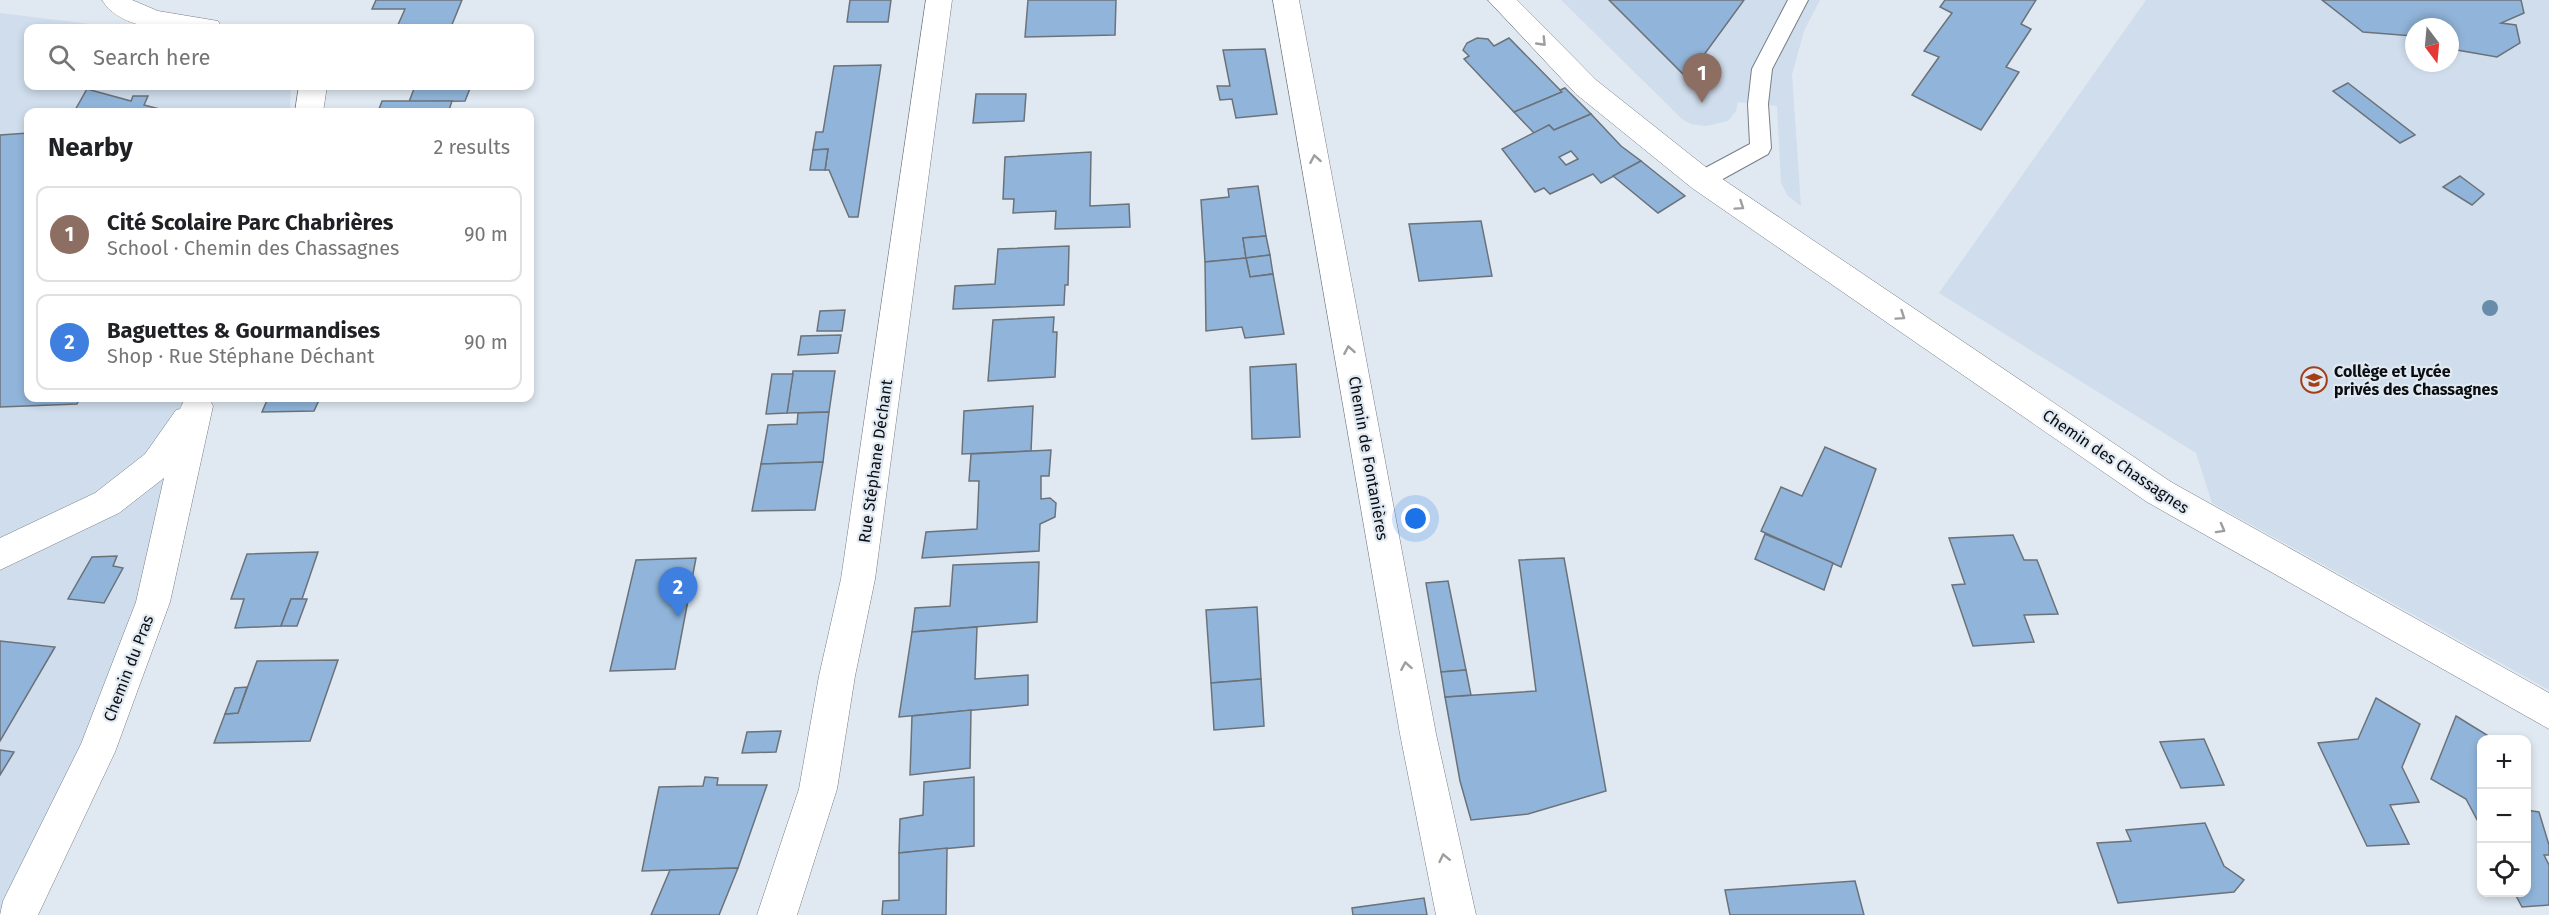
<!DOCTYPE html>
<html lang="en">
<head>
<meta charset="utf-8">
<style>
  :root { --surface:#fff; --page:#f2f2f2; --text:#202124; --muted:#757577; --line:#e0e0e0; --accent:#111827 }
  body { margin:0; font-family:"Fira Sans",sans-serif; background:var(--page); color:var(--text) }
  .controls { position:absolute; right:18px; bottom:18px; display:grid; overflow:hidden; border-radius:12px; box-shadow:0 3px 9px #0003 }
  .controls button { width:54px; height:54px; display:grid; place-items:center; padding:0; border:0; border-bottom:2px solid var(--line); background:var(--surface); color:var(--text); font:30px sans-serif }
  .compass { position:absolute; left:2405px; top:18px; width:54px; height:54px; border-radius:50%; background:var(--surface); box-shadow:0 3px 9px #0003; rotate:164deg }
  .you { position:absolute; left:1416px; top:519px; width:21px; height:21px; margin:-15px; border:4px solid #fff; border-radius:50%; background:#1a73e8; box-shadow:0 0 0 9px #1a73e833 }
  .badge { display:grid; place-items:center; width:39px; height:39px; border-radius:50%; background:var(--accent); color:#fff; font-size:20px; font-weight:700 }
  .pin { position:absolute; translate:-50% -50px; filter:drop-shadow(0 2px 3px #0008) }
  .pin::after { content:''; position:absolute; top:32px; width:21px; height:18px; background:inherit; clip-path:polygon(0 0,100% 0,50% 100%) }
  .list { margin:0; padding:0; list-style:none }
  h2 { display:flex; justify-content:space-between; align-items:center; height:78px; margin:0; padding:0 24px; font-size:26px }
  h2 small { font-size:20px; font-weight:400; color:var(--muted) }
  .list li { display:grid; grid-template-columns:39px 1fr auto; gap:18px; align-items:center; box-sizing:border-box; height:96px; margin:0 12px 12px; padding:0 12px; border:2px solid var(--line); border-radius:12px }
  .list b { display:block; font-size:22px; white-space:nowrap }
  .list p { margin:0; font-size:20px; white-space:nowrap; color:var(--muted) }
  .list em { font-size:20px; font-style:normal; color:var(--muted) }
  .icon { flex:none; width:33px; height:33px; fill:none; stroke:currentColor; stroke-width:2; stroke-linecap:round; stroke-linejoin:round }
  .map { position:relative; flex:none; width:2549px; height:915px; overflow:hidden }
  .search { position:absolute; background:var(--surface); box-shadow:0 3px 9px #0003; left:24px; top:24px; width:510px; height:66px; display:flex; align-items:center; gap:15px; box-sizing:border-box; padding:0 21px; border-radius:12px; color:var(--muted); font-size:22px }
  .panel { position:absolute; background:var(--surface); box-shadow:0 3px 9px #0003; left:24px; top:108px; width:510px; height:294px; border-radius:12px }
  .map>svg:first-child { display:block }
  .built { fill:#cfddec; fill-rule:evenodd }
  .building { fill:#91b5da; stroke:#6b727a; stroke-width:1.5; fill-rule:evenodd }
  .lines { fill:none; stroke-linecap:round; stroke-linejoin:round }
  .lane-casing { stroke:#777e86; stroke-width:2 }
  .street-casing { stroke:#777e86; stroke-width:1 }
  .primary-casing { stroke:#777e86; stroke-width:1 }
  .lane { fill:#fff; fill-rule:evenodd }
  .street { fill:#fff; fill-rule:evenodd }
  .primary { fill:#fff; fill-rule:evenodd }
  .tree { fill:#688ca9 }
  .oneway { stroke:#9d9e9f }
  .labels { text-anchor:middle; stroke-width:4.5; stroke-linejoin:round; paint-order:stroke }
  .poi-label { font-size:16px; font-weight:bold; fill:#0b0d10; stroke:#e0e9f2; text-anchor:start }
  .street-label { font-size:16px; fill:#0b0d10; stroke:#e0e9f2 }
</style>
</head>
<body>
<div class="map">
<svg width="2549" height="915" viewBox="0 0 2549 915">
  <rect width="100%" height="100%" fill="#e0e9f2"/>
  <g class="built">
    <polygon points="1561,0 1820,0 1804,31 1792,75 1801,206 1788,196 1781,183 1777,106 1738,102 1736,111 1728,121 1706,126 1691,124 1683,120"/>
    <path d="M2146,0H2549V690L2212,503L2196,453L1939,293ZM2414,27H2450V63H2414Z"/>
    <polygon points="0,13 122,28 28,28 28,86 291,86 290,112 28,112 28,398 199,398 96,752 0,915"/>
  </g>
  <g class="building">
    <polygon points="376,0 462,0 451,27 397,27 405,9 372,9"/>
    <polygon points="850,0 891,0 888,22 847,22"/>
    <polygon points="1028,0 1116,0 1115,35 1025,37"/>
    <polygon points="1609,0 1744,0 1687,78"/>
    <polygon points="1945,0 2036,0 2021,24 2031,29 2006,67 2019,72 1981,130 1912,95 1939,57 1924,51 1952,13 1940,7"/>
    <polygon points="2322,0 2521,0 2524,13 2501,23 2516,25 2520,43 2497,57 2457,50 2450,27 2414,27 2413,36 2363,32"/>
    <polygon points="392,27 458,27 391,28"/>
    <polygon points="1477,38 1488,39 1494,46 1509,38 1562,92 1514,112 1464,59 1469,56 1463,50 1467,43"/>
    <polygon points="1265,49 1277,114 1236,118 1232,99 1220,100 1217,86 1230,86 1223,50"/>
    <polygon points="881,65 858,217 849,217 829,170 825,170 828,149 813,150 816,132 823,132 834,66"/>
    <polygon points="2348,83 2415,135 2400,143 2333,91"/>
    <polygon points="415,86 471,86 465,101 409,102"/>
    <polygon points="1565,88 1591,114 1554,130 1549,125 1535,134 1514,112 1562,92 1560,90"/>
    <polygon points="87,89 131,101 133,96 148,96 144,105 171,112 74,112"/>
    <polygon points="976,94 1026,94 1024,121 973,123"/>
    <polygon points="382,101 452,101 449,110 469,110 468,112 378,112"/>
    <path d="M1591,114L1621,146L1641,161L1601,183L1593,174L1550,194L1544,188L1535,192L1502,149L1549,125L1554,130ZM1571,151L1578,159L1566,165L1559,157Z"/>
    <polygon points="28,133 28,398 80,398 77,404 0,407 0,135"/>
    <polygon points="828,149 825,170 810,170 813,150"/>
    <polygon points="1091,152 1090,206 1129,204 1130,227 1055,229 1056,211 1013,213 1014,199 1003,199 1005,157"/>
    <polygon points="1641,161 1661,177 1685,196 1658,213 1613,176"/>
    <polygon points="2460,176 2484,194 2472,205 2443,187"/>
    <polygon points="1258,186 1266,236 1243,238 1246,258 1205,262 1201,200 1229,197 1228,189"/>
    <polygon points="1481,221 1492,276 1419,281 1409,224"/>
    <polygon points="1266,236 1270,255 1246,258 1243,238"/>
    <polygon points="1069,246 1068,285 1065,285 1064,305 953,309 955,286 995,284 998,249"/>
    <polygon points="1270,255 1273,274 1250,277 1246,258"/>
    <polygon points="1246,258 1250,277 1273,274 1284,334 1245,338 1242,327 1206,331 1205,262"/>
    <polygon points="845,310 842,331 817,331 820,311"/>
    <polygon points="1054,317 1053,332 1057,332 1055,377 988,381 993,320"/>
    <polygon points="841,335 838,353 798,355 801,336"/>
    <polygon points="1296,364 1300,437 1252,439 1250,367"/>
    <polygon points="793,371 835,371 829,412 787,413"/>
    <polygon points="772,374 793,374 787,413 766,414"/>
    <polygon points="268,398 320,398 314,411 262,412"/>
    <polygon points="1033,406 1031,451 962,454 964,411"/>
    <polygon points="829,412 823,462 761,464 768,425 797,424 798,413"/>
    <polygon points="1825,447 1876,469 1841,567 1761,531 1781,487 1802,496"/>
    <polygon points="1051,450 1049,476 1041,476 1041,499 1050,498 1056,503 1055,517 1040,524 1039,551 922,558 926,532 977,529 979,481 969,481 971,454"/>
    <polygon points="823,462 815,510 752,511 761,464"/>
    <polygon points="1765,534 1833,563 1824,590 1755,559"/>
    <polygon points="2013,535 2024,560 2037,560 2058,614 2024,615 2034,642 1973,646 1952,585 1965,584 1949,538"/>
    <polygon points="318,552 302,599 291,599 281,626 235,628 244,599 231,599 247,554"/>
    <polygon points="117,556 113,566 123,568 104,603 68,599 92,557"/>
    <polygon points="696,558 675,669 610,671 636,560"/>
    <polygon points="1564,558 1606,791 1528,814 1471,820 1460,781 1445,697 1536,691 1519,560"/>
    <polygon points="1039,562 1037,622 912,632 915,608 950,606 953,565"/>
    <polygon points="1448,581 1466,670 1441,672 1426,583"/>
    <polygon points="291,599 307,599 297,626 281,626"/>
    <polygon points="1257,607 1261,679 1211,683 1206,610"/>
    <polygon points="977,627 975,679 1028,675 1028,705 899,717 912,632"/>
    <polygon points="0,641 55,647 0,741"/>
    <polygon points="338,660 310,741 214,743 225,714 238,713 257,661"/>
    <polygon points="1466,670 1471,695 1445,697 1441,672"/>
    <polygon points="1261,679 1264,726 1214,730 1211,683"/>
    <polygon points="247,687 238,713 225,714 235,688"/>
    <polygon points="2376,698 2420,724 2402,767 2419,802 2390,805 2409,844 2367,846 2318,743 2358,739"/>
    <polygon points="971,710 970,768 910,775 912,716"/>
    <polygon points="2456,716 2495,740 2482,740 2482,829 2466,799 2431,779"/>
    <polygon points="781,731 776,752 742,753 747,732"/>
    <polygon points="2204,739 2224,785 2181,788 2160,742"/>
    <polygon points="0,750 14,752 0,775"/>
    <polygon points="705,777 718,778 717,785 767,785 738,868 642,871 659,787 703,786"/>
    <polygon points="974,777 974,846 899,853 900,819 923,815 924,782"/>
    <polygon points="2526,810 2539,812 2549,845 2549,855 2544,855 2549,865 2549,905 2522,907 2514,892 2526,892"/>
    <polygon points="2205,823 2224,866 2244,880 2234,892 2118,903 2097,843 2131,841 2126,830"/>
    <polygon points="947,848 946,915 882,915 883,901 899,900 899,853"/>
    <polygon points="738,868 719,915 651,915 670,870"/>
    <polygon points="1855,881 1864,915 1730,915 1725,890"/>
    <polygon points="1424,898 1427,915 1353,915 1352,908"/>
  </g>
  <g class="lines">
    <g class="lane-casing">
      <polygon id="lane" points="1788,0 1808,0 1772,69 1768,104 1771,148 1768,154 1710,186 1702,188 1694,186 1691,180 1694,174 1750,144 1748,104 1752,69"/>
    </g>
    <g class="street-casing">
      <g id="street">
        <path d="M102,0H132L158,11L218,21L222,28C187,32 122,34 102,0Z"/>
        <polygon points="1273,0 1299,0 1436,734 1476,915 1436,915 1400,734"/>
        <polygon points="1488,0 1517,0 1596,80 1712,172 2171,482 2549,693 2549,729 2147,502 1692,188 1576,94"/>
        <polygon points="299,86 327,86 323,112 295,112"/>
        <polygon points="185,398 209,398 213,406 170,602 115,752 38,915 0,915 3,901 81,744 136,602 164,478 119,513 0,570 0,538 95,493 145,454 176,410 180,409"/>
      </g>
    </g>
    <g class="primary-casing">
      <polygon id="primary" points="926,0 952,0 875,579 855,676 837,789 797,915 757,915 799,789 819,676 841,579"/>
    </g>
    <use href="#lane" class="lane"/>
    <use href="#street" class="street"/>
    <use href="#primary" class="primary"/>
  </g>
  <circle class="tree" cx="2490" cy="308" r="8"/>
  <defs><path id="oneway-chevron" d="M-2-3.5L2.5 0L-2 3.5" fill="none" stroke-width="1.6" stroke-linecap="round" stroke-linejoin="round" transform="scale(1.5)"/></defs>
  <g class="oneway">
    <use href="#oneway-chevron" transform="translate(1542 42) rotate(46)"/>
    <use href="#oneway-chevron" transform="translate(1315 159) rotate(-100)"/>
    <use href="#oneway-chevron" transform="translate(1740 206) rotate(34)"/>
    <use href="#oneway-chevron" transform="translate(1901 316) rotate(34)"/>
    <use href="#oneway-chevron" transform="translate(1349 350) rotate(-100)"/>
    <use href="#oneway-chevron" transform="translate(2221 529) rotate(29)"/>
    <use href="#oneway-chevron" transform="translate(1406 666) rotate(-100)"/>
    <use href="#oneway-chevron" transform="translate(1444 858) rotate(-102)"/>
  </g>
  <defs>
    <g id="school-ring" transform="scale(1.35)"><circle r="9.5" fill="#e0e9f2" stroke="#a43e17" stroke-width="1.5"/><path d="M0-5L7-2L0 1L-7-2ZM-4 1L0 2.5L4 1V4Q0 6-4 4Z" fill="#a43e17"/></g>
  </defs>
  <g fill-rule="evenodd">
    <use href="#school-ring" x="2314" y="380"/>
  </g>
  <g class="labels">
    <g class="poi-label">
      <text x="2334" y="377">Collège et Lycée<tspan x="2334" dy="18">privés des Chassagnes</tspan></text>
    </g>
    <g class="street-label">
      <text transform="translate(1369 458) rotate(80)" y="6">Chemin de Fontanières</text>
      <text transform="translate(875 461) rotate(-82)" y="6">Rue Stéphane Déchant</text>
      <text transform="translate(2116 461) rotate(34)" y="6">Chemin des Chassagnes</text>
      <text transform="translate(128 668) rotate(-69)" y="6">Chemin du Pras</text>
    </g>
  </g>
</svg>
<div class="controls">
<button>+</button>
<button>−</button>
<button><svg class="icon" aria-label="locate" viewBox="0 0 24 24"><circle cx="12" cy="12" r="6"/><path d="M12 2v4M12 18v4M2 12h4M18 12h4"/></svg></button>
</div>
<svg class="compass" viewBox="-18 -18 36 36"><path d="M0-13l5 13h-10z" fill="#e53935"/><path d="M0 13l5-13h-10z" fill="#757577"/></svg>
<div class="you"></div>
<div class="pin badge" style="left:1702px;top:103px;background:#8d6e63">1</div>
<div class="pin badge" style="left:678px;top:617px;background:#3f7fe0">2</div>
<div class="search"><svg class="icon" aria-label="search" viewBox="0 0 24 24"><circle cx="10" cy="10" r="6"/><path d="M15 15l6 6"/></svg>Search here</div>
<section class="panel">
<h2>Nearby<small>2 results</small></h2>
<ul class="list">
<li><span class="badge" style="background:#8d6e63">1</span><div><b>Cité Scolaire Parc Chabrières</b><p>School · Chemin des Chassagnes</p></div><em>90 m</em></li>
<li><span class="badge" style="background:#3f7fe0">2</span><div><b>Baguettes &amp; Gourmandises</b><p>Shop · Rue Stéphane Déchant</p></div><em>90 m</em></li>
</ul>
</section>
</div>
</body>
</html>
